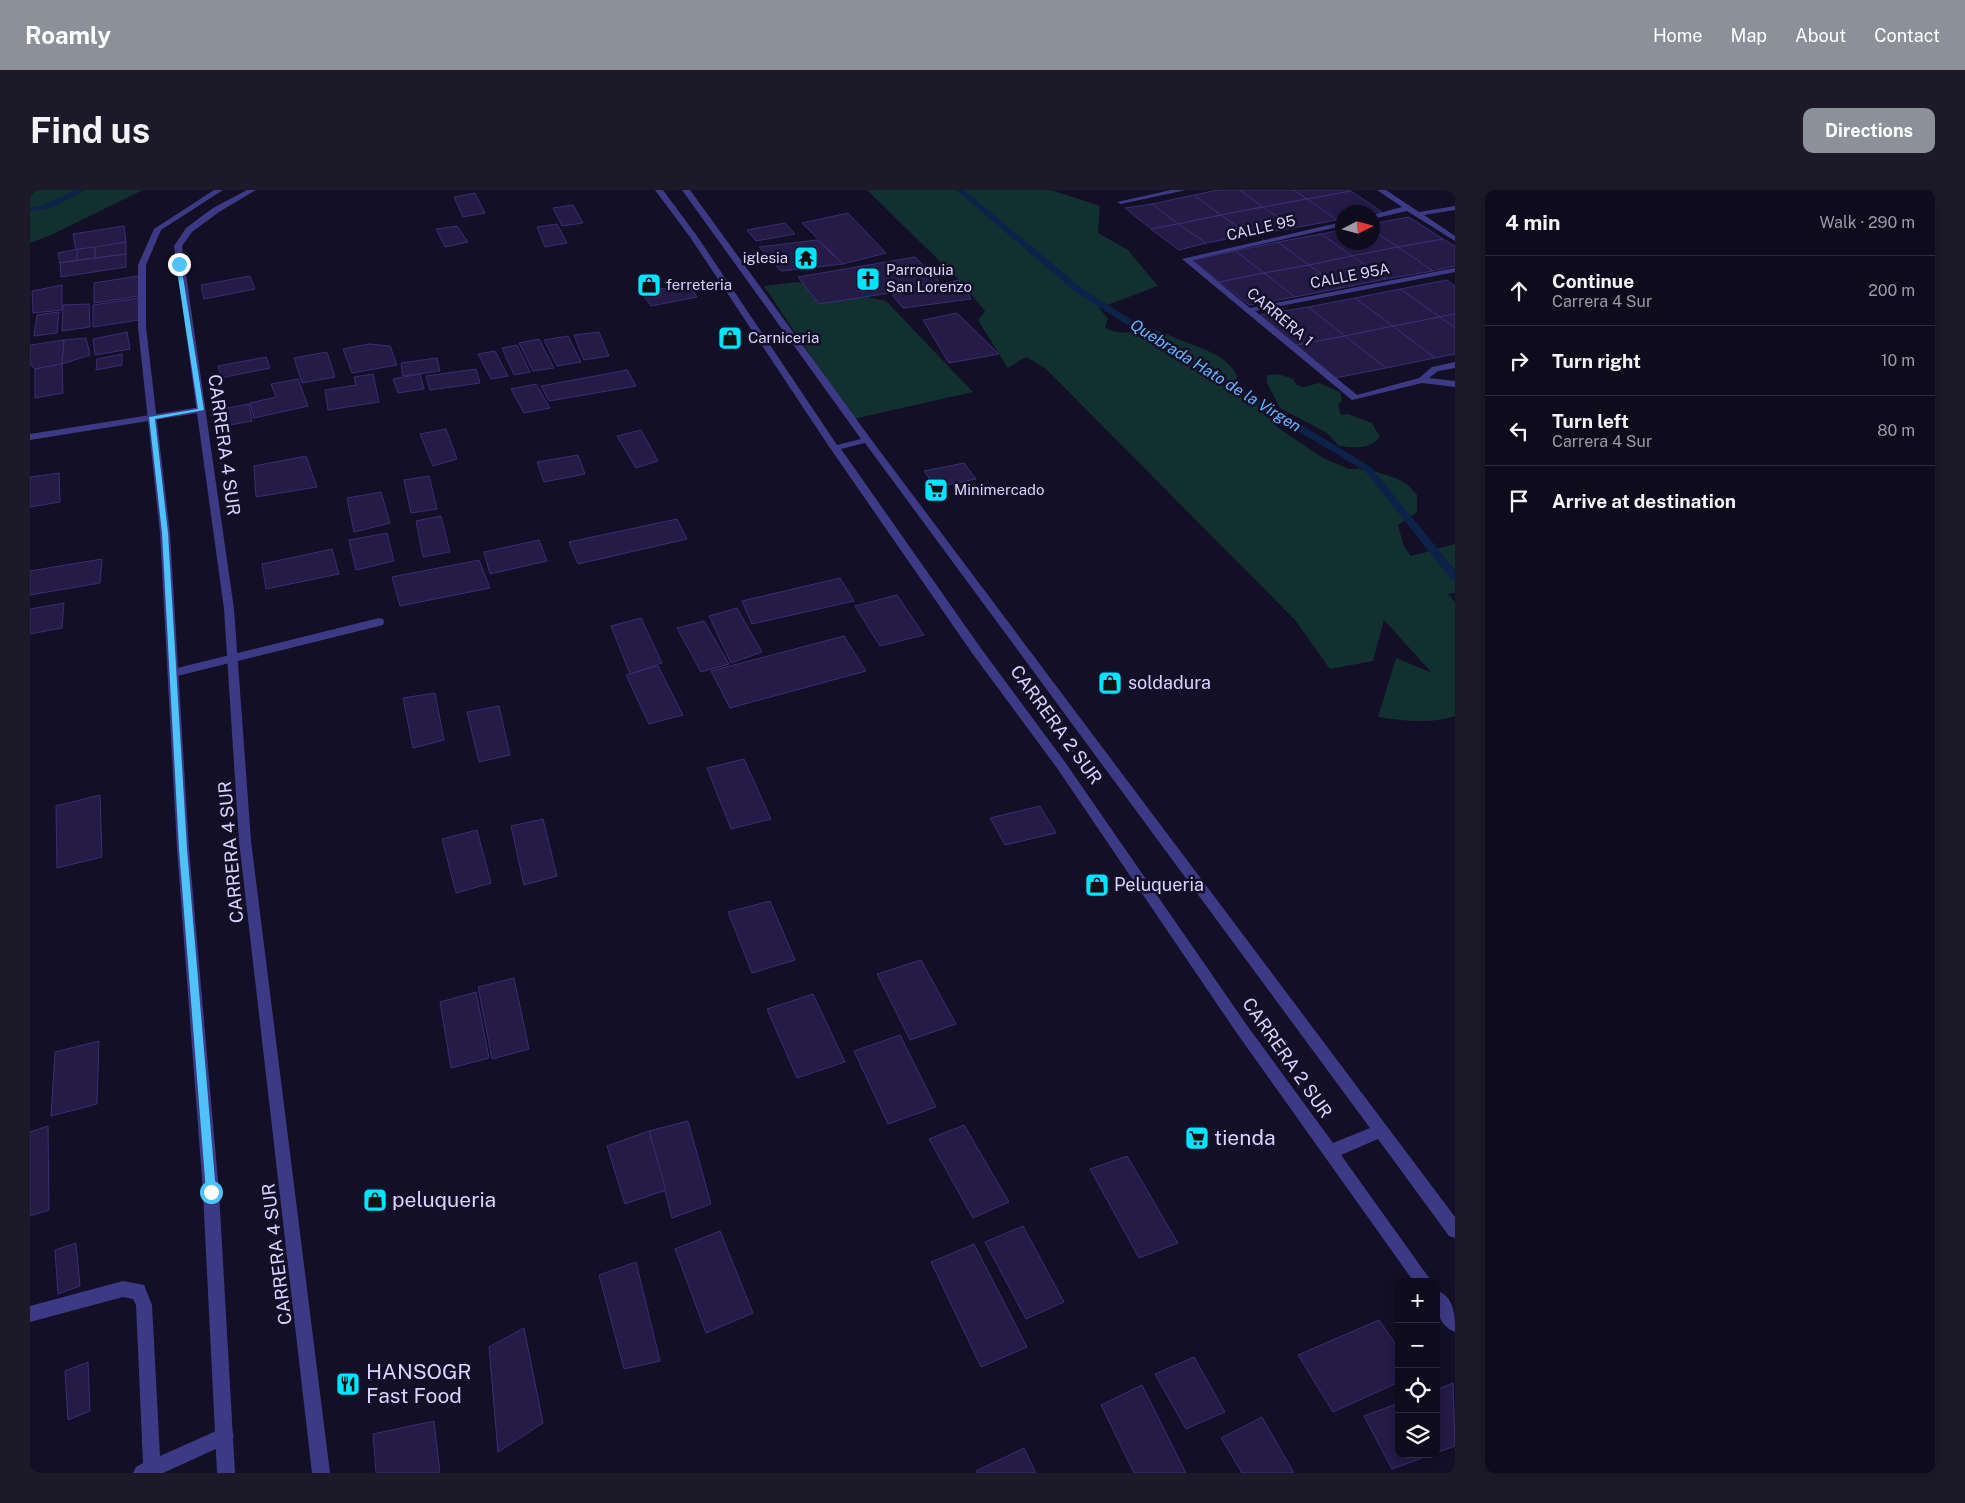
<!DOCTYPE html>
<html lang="en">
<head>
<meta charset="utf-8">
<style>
  :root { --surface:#0e0b1c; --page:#1c1929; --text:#f1f3f6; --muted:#9b9ba3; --line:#2e2b3b; --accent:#8c9099 }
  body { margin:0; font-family:"Public Sans",sans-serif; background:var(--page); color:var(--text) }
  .controls { position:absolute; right:15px; bottom:15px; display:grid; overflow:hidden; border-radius:10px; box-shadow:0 2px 12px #0003 }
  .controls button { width:45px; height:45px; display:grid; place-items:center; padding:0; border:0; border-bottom:1px solid var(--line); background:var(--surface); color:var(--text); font:25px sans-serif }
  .compass { position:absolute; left:1305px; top:15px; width:45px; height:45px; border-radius:50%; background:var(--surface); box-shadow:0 2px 12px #0003; rotate:84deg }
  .stop { position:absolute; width:15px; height:15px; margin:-11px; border:4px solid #4fc3f7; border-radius:50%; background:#fff }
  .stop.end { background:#4fc3f7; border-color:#fff; box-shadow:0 1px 5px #0008 }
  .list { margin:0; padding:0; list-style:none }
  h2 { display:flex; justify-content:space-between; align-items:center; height:65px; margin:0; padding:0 20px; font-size:21px }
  h2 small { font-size:16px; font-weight:400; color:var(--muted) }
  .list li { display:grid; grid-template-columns:32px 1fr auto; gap:15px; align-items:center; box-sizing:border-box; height:70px; padding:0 20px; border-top:1px solid var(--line) }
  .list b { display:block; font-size:19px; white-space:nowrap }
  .list p { margin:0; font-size:16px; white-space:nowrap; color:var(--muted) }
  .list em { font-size:16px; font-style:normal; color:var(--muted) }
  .icon { flex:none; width:28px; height:28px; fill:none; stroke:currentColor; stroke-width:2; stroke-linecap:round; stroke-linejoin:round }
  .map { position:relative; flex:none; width:1425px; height:1283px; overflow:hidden; border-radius:10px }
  header { display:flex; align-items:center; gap:30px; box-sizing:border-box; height:70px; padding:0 25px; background:var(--accent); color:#fff }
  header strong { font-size:24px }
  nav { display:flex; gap:28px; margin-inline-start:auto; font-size:18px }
  .intro { display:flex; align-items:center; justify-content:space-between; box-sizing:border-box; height:120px; padding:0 30px }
  h1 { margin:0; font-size:35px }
  .button { padding:12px 22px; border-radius:10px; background:var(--accent); color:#fff; font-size:18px; font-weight:700 }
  main { display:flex; gap:30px; padding:0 30px }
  aside { flex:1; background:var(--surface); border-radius:10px; box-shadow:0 2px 12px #0003 }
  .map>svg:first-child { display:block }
  .green { fill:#12302f }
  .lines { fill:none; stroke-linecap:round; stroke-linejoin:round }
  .stream { fill:#0c2248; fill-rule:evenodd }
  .building { fill:#241b47; stroke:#3b2d73 }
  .service { fill:#3d3a85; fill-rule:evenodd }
  .minor { fill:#3d3a85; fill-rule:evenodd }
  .tertiary { fill:#3d3a85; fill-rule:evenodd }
  .route { fill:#4fc3f7 }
  .labels { text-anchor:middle; stroke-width:5; stroke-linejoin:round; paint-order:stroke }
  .far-street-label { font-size:15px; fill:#d9d4ff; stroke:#130f26 }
  .far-poi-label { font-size:15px; fill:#d9d4ff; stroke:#130f26; text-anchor:start }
  .far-water-label { font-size:16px; font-style:italic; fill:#62b6ff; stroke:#130f26 }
  .street-label { font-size:18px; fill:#d9d4ff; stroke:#130f26 }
  .poi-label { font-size:18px; fill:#d9d4ff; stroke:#130f26; text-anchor:start }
  .near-poi-label { font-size:21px; fill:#d9d4ff; stroke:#130f26; text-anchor:start }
</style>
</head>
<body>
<header>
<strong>Roamly</strong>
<nav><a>Home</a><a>Map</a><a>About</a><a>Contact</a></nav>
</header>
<div class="intro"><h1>Find us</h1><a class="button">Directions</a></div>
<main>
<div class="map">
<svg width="1425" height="1283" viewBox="0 0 1425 1283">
  <rect width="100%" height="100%" fill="#130f26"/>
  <g class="green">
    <polygon points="0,0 113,0 21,45 0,53"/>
    <path d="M837,0H1021L1070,16L1068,43L1098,60L1128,96L1069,118L1078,129L1075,137C1093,149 1111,137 1128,141C1136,142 1143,148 1150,150C1176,160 1210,168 1209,201L1235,217L1247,237L1293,268L1319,279H1338L1368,289L1378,295L1387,305V322L1368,335L1374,356L1381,366L1425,354V403L1418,404L1425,412V526C1402,534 1372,531 1348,527L1366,468L1402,483L1354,430L1343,471L1300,479L1265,430L1015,178L996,167L978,178L948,130L955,121L929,90Z"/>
    <polygon points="767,92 856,111 943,202 823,229 734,96"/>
    <path d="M1248,184L1263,189L1267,195L1273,197L1289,193L1310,202L1312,210L1308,216L1311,225L1318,224L1342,233L1350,247C1339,260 1325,258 1309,256L1297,243L1250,218L1237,193V185Z"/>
  </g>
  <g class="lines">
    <g class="stream">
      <polygon points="46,0 56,0 21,18 0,22 0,18 16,14"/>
      <polygon points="926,0 934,0 1053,99 1188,185 1341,277 1425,380 1425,390 1421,389 1335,281 1182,189 1047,103"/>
    </g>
  </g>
  <g class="building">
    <polygon points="1188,0 1210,0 1233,17 1191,25 1164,5"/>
    <polygon points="1210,0 1264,0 1277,9 1233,17"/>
    <polygon points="1264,0 1319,0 1321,1 1277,9"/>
    <polygon points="1321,1 1352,22 1312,22 1312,29 1307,30 1277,9"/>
    <polygon points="445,3 455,23 433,27 424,7"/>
    <polygon points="1164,5 1191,25 1148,34 1122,14"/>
    <polygon points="1277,9 1307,30 1263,38 1233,17"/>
    <polygon points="1122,14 1148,34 1121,39 1095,18"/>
    <polygon points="543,15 553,33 532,36 523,18"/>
    <polygon points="1233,17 1263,38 1219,45 1191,25"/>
    <polygon points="818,23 856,63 813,74 772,33"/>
    <polygon points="1191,25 1219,45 1176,53 1148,34"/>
    <polygon points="1379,27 1413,49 1368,57 1342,40 1342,34"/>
    <polygon points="755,33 765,44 726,51 717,40"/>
    <polygon points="527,34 537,53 515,57 507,37"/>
    <polygon points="1148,34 1176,53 1149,60 1121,39"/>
    <polygon points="94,36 96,52 46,61 43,44"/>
    <polygon points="427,36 438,52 415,57 406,39"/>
    <polygon points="1312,40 1312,52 1342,52 1342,40 1368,57 1322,66 1291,44"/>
    <polygon points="1291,44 1322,66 1279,75 1248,52"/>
    <polygon points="1413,49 1425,56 1425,76 1403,81 1368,57"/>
    <polygon points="787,50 813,74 751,81 729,57"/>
    <polygon points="96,52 96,64 65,68 65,57"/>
    <polygon points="1248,52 1279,75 1234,83 1205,61"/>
    <polygon points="65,57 65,68 46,70 48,59"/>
    <polygon points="1368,57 1403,81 1356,89 1322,66"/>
    <polygon points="48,59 46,70 30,73 28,63"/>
    <polygon points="1205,61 1234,83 1190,92 1162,70"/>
    <polygon points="96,64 96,77 31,87 30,73"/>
    <polygon points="1322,66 1356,89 1311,98 1279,75"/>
    <polygon points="885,67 909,91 860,103 789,114 768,87"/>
    <polygon points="1279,75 1311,98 1265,107 1234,83"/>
    <polygon points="1234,83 1265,107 1219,115 1190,92"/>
    <polygon points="108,86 109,106 64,113 64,93"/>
    <polygon points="220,86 225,99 174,109 171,95"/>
    <polygon points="929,90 941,109 873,118 862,105"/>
    <polygon points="1417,90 1425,96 1425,124 1410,127 1370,99"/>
    <polygon points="657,94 667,107 621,116 612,103"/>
    <polygon points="32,95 32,120 3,123 2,101"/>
    <polygon points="1370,99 1410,127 1363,136 1325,108"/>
    <polygon points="108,108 109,130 63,137 63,115"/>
    <polygon points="1325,108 1363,136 1315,146 1278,117"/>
    <polygon points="59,114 60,137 32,141 33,115"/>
    <polygon points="1278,117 1315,146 1266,155 1230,125"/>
    <polygon points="29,122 27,143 4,146 7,125"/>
    <polygon points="927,123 969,164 919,173 893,130"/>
    <polygon points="1425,124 1425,138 1410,127"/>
    <polygon points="1410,127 1425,138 1425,164 1405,168 1363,136"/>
    <polygon points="1363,136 1405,168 1356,178 1315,146"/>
    <polygon points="97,142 100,159 65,165 63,149"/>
    <polygon points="569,142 579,166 554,170 544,145"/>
    <polygon points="538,146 551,172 527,176 514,150"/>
    <polygon points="1315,146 1356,178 1305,188 1266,155"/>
    <polygon points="56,148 60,165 32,174 34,150"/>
    <polygon points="509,149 524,178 503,181 489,153"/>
    <polygon points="34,150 32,174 5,179 0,174 0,155"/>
    <polygon points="339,154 360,156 367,175 322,183 313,159"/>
    <polygon points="487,155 500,182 484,185 472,158"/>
    <polygon points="465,161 478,186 461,189 448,164"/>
    <polygon points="297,162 305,187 272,193 264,168"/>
    <polygon points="92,164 92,175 66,180 67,169"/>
    <polygon points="236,167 240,178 191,188 188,176"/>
    <polygon points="407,168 410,181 373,186 371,173"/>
    <polygon points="32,174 33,203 5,208 5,179"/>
    <polygon points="446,179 450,193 400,200 396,186"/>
    <polygon points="597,180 606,196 519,211 511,196"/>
    <polygon points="343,184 349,212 298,220 295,200 326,195 324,187"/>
    <polygon points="390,184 394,199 368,203 363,189"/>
    <polygon points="268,189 278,216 224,228 220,213 246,207 241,194"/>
    <polygon points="506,194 520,218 494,223 481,199"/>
    <polygon points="219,214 222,231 194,236 192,219"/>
    <polygon points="416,239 427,269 403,276 390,244"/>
    <polygon points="611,240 628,271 606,278 587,246"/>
    <polygon points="548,265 555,284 514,292 507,272"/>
    <polygon points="276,266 287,297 226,307 224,276"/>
    <polygon points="934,273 946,289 906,297 894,281"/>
    <polygon points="29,283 30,312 0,317 0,287"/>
    <polygon points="399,286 407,319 381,323 374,290"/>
    <polygon points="351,302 360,333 324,342 317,308"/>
    <polygon points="411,326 420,362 393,367 386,331"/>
    <polygon points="647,329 657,349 548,374 539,352"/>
    <polygon points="357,343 364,371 326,380 319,350"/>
    <polygon points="509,350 517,371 460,384 454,362"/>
    <polygon points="302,359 309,384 236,399 232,374"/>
    <polygon points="72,369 70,393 0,405 0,381"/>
    <polygon points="449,370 460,398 370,416 362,387"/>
    <polygon points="810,388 824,411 722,434 712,411"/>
    <polygon points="867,405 894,445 850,456 825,416"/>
    <polygon points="34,413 32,438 0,444 0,419"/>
    <polygon points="707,418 732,462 701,473 679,426"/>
    <polygon points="611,428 632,473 600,484 581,436"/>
    <polygon points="674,431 699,474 671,482 647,438"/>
    <polygon points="814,446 836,481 700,518 681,481"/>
    <polygon points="628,476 653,525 619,534 596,485"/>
    <polygon points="405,503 414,550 383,558 373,508"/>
    <polygon points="469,516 480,565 449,572 437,522"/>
    <polygon points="714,569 741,629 701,639 677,578"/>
    <polygon points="70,605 72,667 27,678 26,616"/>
    <polygon points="1010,616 1026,643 975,655 960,628"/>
    <polygon points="513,629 527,686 494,695 481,636"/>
    <polygon points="447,640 461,693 426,703 412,649"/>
    <polygon points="740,711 765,770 722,783 698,722"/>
    <polygon points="891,770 926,834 880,850 847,784"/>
    <polygon points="484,788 499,859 462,869 448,797"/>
    <polygon points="446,802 459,868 421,878 410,812"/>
    <polygon points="783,804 815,872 767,888 737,819"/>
    <polygon points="870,845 906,917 858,934 824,861"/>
    <polygon points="69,851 67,914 21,926 25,862"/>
    <polygon points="658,931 681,1014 642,1028 619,941"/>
    <polygon points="934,935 979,1012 943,1028 899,949"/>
    <polygon points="18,936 19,1020 0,1026 0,942"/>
    <polygon points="619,941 636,1000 595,1014 577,956"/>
    <polygon points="1097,966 1148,1053 1109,1068 1060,979"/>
    <polygon points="993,1036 1034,1112 996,1129 955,1052"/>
    <polygon points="690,1041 723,1123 676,1143 645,1059"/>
    <polygon points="46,1053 50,1096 28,1104 25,1060"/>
    <polygon points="944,1054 997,1157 951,1177 901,1072"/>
    <polygon points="606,1072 630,1171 594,1179 569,1085"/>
    <polygon points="1349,1130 1369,1159 1369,1192 1303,1222 1268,1165"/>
    <polygon points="494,1138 513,1233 468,1262 459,1157"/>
    <polygon points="1164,1167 1195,1222 1156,1239 1125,1184"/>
    <polygon points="58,1172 60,1221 38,1230 35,1181"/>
    <polygon points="1423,1193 1425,1256 1406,1263 1406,1200"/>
    <polygon points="1112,1195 1156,1283 1104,1283 1071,1215"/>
    <polygon points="1369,1213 1369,1264 1403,1264 1362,1279 1334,1226"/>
    <polygon points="1232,1227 1264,1283 1212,1283 1191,1248"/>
    <polygon points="404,1231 410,1283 346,1283 343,1244"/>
    <polygon points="994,1258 1006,1283 947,1283 946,1281"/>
  </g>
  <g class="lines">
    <g class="service">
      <polygon points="171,217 174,218 174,222 0,250 0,244"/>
      <polygon points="349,428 353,429 354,432 353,435 143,487 137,483 143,479"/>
      <polygon points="93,1091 114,1095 122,1115 130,1266 195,1237 201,1240 204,1246 201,1252 133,1283 103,1283 106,1277 113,1273 106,1115 103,1109 93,1107 0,1132 0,1116"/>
    </g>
    <g class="minor">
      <polygon points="184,0 193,0 131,40 116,75 116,137 140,343 159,659 189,1002 205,1283 187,1283 173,1002 147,659 130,343 108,137 108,75 124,39"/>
      <polygon points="217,0 226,0 189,22 162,42 152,56 204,419 221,651 300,1283 282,1283 209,651 194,419 144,56 156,38 183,18"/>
      <polygon points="1141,0 1156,0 1091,14 1087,12"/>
      <polygon points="1347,0 1356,0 1389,22 1425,16 1425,20 1394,25 1425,46 1425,51 1377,21 1342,29 1342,25 1372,17"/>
      <polygon points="1312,32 1312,36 1162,70 1220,118 1425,78 1425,82 1225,121 1327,205 1389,188 1402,177 1425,172 1425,178 1408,181 1399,188 1425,191 1425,197 1392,193 1322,210 1152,69"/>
    </g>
    <g class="tertiary">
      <path d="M625,0H633L667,46L807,255L831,249L652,0H660L840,248L1425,1027V1048L1419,1046L1348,949L1311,965L1402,1092H1384L1206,842L1027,578L942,463L800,258L660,47ZM835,253L1340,938L1303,953L1216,834L1035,572L950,457L811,259Z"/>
      <path d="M1406,1100C1425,1107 1425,1126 1425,1142C1407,1135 1406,1117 1406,1100Z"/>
    </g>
  </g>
  <polygon class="route" points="149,73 151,74 174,220 125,229 138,343 157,659 186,1002 181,1007 176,1002 149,659 132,343 119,227 168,219 146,74"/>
  <defs>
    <g id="temple-square" transform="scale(1.25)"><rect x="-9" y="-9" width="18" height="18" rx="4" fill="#00e5ff" stroke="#130f26"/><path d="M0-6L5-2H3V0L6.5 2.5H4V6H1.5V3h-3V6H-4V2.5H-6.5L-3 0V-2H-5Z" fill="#111"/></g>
    <g id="church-square" transform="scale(1.25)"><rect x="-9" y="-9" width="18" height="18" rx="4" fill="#00e5ff" stroke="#130f26"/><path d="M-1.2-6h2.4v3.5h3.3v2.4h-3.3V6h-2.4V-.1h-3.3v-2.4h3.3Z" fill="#111"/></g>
    <g id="shop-square" transform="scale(1.25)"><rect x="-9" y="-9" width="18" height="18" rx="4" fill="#00e5ff" stroke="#130f26"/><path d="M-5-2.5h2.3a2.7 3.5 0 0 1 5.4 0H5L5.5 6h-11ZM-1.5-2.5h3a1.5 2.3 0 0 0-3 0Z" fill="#111"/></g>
    <g id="supermarket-square" transform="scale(1.25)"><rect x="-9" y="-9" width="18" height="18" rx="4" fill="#00e5ff" stroke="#130f26"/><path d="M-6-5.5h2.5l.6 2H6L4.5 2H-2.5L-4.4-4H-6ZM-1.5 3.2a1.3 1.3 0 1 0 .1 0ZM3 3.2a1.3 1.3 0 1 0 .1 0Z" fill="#111"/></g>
    <g id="restaurant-square" transform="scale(1.25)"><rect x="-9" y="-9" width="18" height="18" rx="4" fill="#00e5ff" stroke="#130f26"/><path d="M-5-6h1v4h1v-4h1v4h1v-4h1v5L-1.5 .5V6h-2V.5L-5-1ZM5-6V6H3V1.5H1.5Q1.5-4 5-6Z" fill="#111"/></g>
  </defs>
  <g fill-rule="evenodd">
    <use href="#temple-square" x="776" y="68"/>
    <use href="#church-square" x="838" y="89"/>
    <use href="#shop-square" x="619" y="95"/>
    <use href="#shop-square" x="700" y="148"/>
    <use href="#supermarket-square" x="906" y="300"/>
    <use href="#shop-square" x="1080" y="493"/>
    <use href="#shop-square" x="1067" y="695"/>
    <use href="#supermarket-square" x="1167" y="948"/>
    <use href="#shop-square" x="345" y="1010"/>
    <use href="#restaurant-square" x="318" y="1194"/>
  </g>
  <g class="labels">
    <g class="far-street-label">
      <text transform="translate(1231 38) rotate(-13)" y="5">CALLE 95</text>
      <text transform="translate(1320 86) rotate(-11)" y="5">CALLE 95A</text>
      <text transform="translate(1250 127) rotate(40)" y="5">CARRERA 1</text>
    </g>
    <g class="far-poi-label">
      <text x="758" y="73" text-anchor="end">iglesia</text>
      <text x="856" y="85">Parroquia<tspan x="856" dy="17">San Lorenzo</tspan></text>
      <text x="636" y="100">ferreteria</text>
      <text x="718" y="153">Carniceria</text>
      <text x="924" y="305">Minimercado</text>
    </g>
    <g class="far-water-label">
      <text transform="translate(1186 185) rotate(32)" y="6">Quebrada Hato de la Virgen</text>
    </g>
    <g class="street-label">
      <text transform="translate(194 255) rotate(82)" y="6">CARRERA 4 SUR</text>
      <text transform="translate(1026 535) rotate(54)" y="6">CARRERA 2 SUR</text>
      <text transform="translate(201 662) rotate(-95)" y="6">CARRERA 4 SUR</text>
      <text transform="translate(1257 868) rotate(55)" y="6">CARRERA 2 SUR</text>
      <text transform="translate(247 1064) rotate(-97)" y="6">CARRERA 4 SUR</text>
    </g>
    <g class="poi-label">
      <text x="1098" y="499">soldadura</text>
      <text x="1084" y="701">Peluqueria</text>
    </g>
    <g class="near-poi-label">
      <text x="1184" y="955">tienda</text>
      <text x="362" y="1017">peluqueria</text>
      <text x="336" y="1189">HANSOGR<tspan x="336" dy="24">Fast Food</tspan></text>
    </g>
  </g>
</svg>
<div class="controls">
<button>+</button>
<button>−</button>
<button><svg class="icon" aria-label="locate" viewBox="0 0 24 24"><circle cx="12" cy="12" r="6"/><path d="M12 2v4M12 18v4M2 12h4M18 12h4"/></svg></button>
<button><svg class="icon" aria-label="layers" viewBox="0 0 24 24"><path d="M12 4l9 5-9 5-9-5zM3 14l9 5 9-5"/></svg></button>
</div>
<svg class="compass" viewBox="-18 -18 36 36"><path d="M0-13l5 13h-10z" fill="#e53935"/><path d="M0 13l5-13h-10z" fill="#9b9ba3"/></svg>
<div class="stop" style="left:181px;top:1002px"></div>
<div class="stop end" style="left:149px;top:74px"></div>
</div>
<aside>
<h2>4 min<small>Walk · 290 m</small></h2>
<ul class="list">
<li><svg class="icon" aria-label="ahead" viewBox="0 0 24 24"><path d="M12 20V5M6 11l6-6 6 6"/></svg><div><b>Continue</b><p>Carrera 4 Sur</p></div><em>200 m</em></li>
<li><svg class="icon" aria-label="right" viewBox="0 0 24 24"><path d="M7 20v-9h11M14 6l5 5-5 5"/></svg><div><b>Turn right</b></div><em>10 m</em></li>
<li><svg class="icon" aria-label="left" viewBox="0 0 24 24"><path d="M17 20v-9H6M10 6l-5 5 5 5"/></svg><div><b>Turn left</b><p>Carrera 4 Sur</p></div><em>80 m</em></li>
<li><svg class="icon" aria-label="arrive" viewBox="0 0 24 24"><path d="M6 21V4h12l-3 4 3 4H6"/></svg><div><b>Arrive at destination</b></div></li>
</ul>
</aside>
</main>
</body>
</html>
